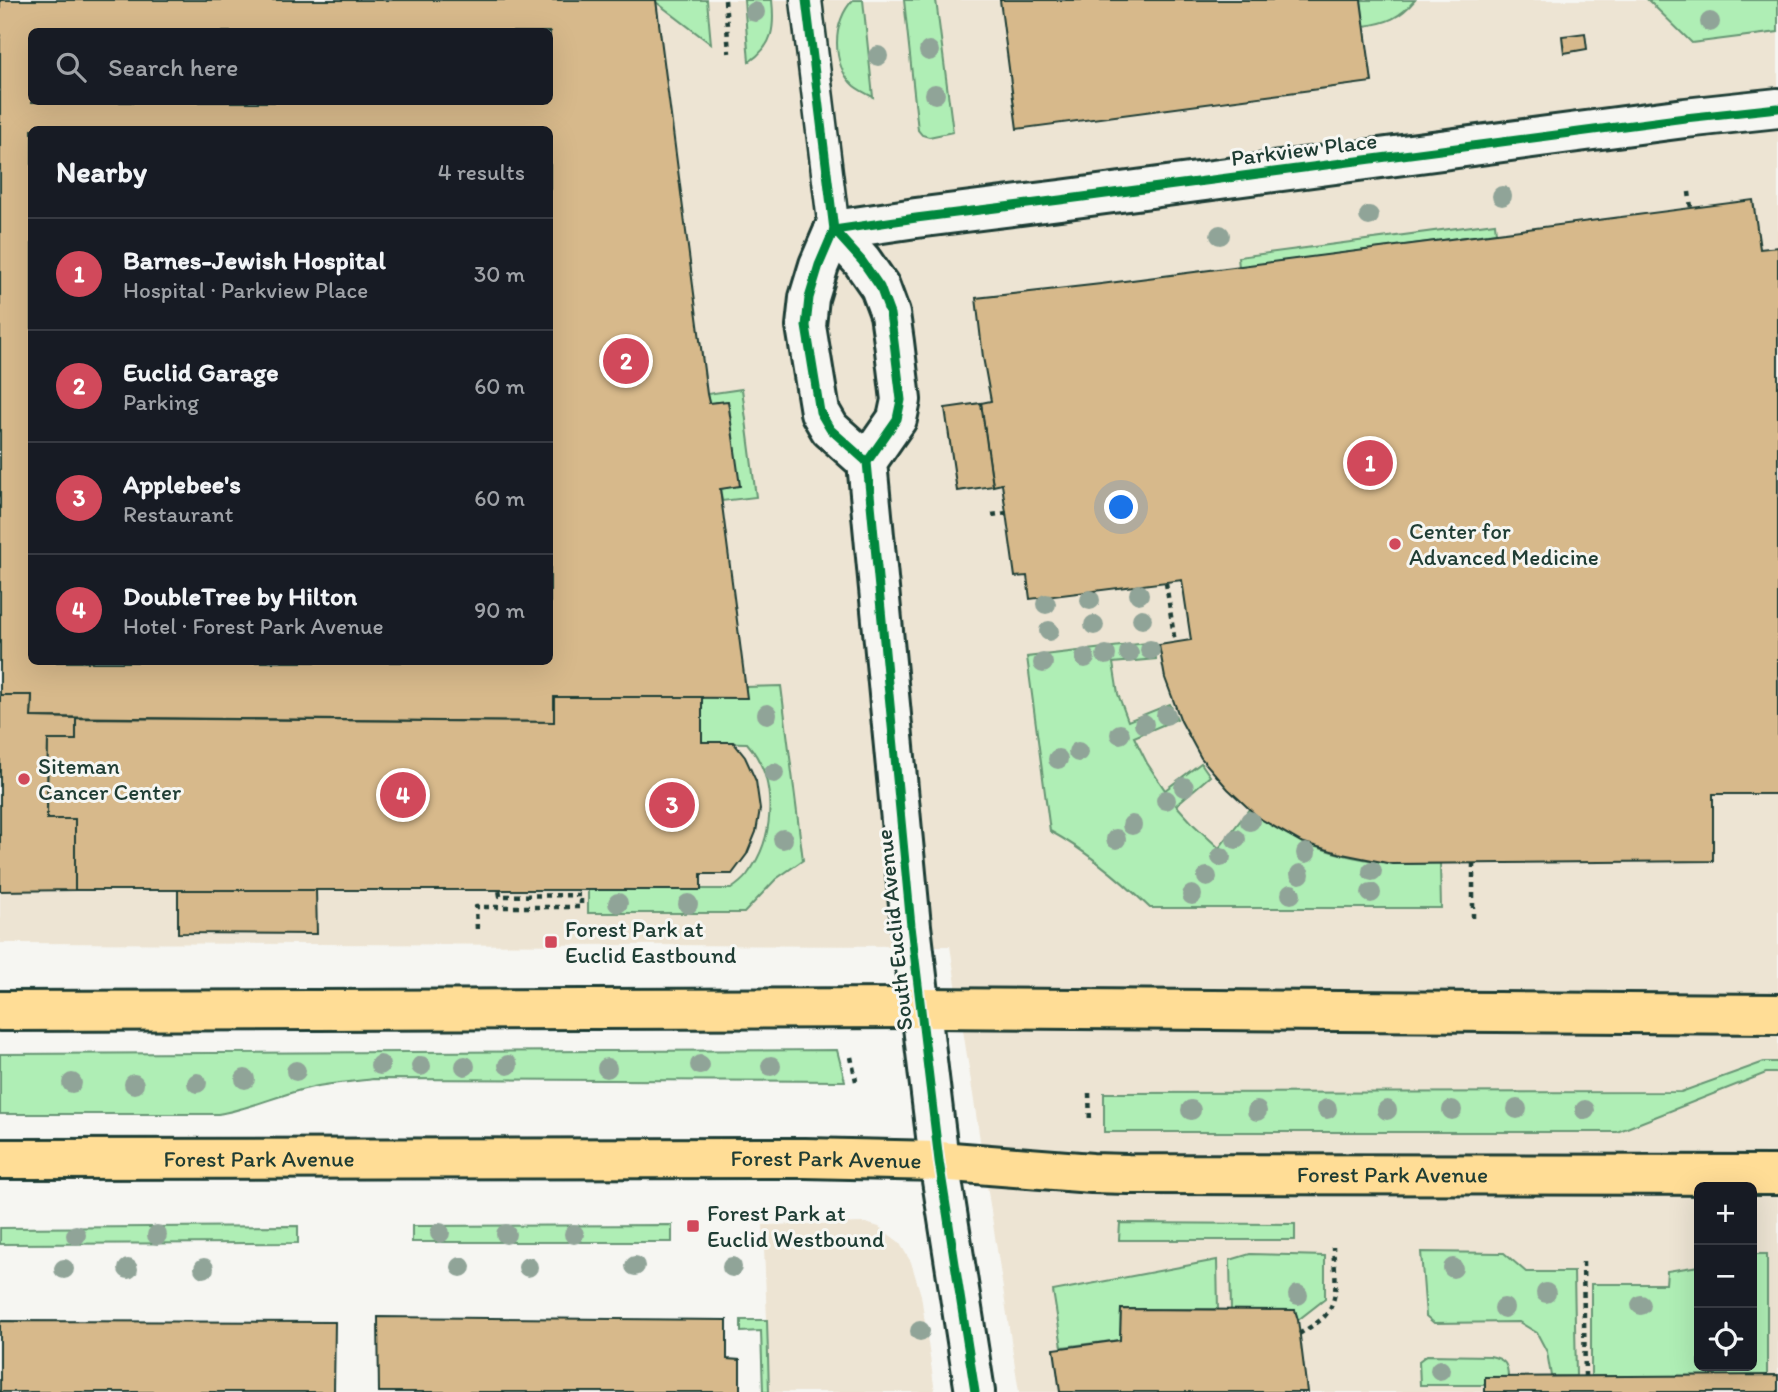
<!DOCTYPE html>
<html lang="en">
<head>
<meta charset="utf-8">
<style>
  :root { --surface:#171b24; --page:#242831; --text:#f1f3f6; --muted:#9ea1a6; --line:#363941; --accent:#d1495b }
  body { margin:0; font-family:Itim,sans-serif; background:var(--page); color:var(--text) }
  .controls { position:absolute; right:21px; bottom:21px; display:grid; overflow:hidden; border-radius:10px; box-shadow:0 7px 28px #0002 }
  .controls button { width:63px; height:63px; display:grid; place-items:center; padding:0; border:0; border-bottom:2px solid var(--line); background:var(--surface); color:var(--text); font:35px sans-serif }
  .you { position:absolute; left:1122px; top:508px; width:24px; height:24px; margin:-18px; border:5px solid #fff; border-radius:50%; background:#1a73e8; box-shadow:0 0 0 10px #1a73e833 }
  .badge { display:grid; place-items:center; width:46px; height:46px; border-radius:50%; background:var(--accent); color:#fff; font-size:23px; font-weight:700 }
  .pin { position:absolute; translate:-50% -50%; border:4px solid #fff; box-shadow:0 2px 7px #0006 }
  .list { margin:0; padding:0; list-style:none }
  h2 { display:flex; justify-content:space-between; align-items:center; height:91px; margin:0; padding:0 28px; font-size:30px }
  h2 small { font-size:23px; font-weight:400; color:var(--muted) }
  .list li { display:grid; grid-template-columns:46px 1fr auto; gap:21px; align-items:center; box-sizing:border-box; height:112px; padding:0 28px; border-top:2px solid var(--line) }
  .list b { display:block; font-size:26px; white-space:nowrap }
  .list p { margin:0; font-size:23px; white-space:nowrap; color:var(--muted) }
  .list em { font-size:23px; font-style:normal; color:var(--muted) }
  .icon { flex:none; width:38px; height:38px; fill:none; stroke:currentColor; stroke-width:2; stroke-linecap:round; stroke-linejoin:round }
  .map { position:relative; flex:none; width:1778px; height:1392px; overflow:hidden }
  .search { position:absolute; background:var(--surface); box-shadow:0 7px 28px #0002; left:28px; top:28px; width:525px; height:77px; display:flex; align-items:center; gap:18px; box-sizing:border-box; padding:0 24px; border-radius:10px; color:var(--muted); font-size:26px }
  .panel { position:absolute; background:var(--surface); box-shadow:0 7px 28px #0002; left:28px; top:126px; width:525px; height:539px; border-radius:10px }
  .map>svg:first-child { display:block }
  .built { fill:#ede4d3; fill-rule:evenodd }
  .green { fill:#afeeb5; stroke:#679674; stroke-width:2 }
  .building { fill:#d7b98b; stroke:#1f3d34; stroke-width:2; fill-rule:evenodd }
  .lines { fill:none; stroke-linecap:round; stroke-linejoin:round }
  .lane-casing { stroke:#1f3d34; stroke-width:35 }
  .street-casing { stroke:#1f3d34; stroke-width:44 }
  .primary-casing { stroke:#1f3d34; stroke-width:44 }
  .path { stroke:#1f3d34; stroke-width:4.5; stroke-dasharray:5 5; stroke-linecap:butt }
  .lane { stroke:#f6f6f2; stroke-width:30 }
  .street { stroke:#f6f6f2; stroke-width:38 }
  .primary { stroke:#ffdd96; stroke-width:38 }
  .cycleway-casing { stroke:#f6f6f2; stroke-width:13 }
  .cycleway { stroke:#00873e; stroke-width:9 }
  .tree { fill:#90a498 }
  .poi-dot { fill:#d1495b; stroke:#f6f6f2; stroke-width:2.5 }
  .labels { text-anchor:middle; stroke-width:6; stroke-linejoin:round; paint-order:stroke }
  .street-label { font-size:23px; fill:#1f3d34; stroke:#f6f6f2 }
  .poi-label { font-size:23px; fill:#1f3d34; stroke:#f6f6f2; text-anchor:start }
</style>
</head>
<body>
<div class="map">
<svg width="1778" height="1392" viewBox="0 0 1778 1392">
  <rect width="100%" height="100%" fill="#f6f6f2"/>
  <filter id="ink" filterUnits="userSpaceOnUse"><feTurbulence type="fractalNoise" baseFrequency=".0143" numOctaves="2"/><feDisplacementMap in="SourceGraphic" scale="14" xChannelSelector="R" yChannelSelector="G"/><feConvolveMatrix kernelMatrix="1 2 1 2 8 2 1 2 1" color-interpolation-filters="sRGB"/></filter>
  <g filter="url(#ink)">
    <g class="built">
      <path d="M0,0H1778V1392H1019L950,946L0,943ZM32,32H550V102H32ZM32,130H550V662H32ZM1699,1187H1752V1366H1699Z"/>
      <polygon points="866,1223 879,1227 899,1242 911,1262 921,1295 935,1392 766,1392 767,1320 763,1225"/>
    </g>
    <g class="green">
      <polygon points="656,0 707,0 711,44 656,2"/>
      <path d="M744,0H772C775,28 773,46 749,62Z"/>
      <path d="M853,0H863L873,97C867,94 859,90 854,86C831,65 832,21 853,0Z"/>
      <polygon points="904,0 936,0 953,132 929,137 922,135 918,130"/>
      <path d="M1361,0H1415C1400,18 1387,23 1364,26Z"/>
      <polygon points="1648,0 1778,0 1778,32 1692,43"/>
      <polygon points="1495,223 1496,233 1239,267 1238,257"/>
      <polygon points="742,389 756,497 722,501 720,489 739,485 728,401 709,403 707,394"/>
      <path d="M1155,642L1156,659L1113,663L1118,694L1128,721L1170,704L1177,719L1134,737L1147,763L1165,790L1201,763L1210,776L1176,805L1194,825L1219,848L1250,808C1285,843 1343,858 1391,863C1407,865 1424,863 1440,863L1441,908H1150C1119,878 1088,852 1050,831L1027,657Z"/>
      <path d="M781,686L803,860L776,879L744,913H588V889H731C737,885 743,880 747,875C776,837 778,779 747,743L702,742V697L746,698L745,687Z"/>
      <path d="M837,1050L845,1081L373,1079C353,1082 332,1083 313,1087C280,1094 250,1109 218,1114H0V1054Z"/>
      <polygon points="1764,1062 1778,1062 1778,1073 1766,1073 1617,1132 1104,1132 1104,1093 1681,1092"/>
      <polygon points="1120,1223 1295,1224 1295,1240 1119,1240"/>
      <polygon points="672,1225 672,1242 412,1242 412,1226"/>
      <polygon points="298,1226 298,1243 0,1244 0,1228"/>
      <polygon points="1421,1252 1504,1253 1526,1272 1574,1272 1576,1376 1551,1376 1547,1352 1537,1333 1519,1322 1434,1323 1426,1316"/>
      <polygon points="1250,1254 1325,1256 1325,1299 1298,1320 1295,1310 1231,1310 1230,1260"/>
      <polygon points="1752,1254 1767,1254 1767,1376 1591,1376 1591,1284 1666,1284 1667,1271 1699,1266 1699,1366 1752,1366"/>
      <polygon points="1217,1260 1218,1309 1121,1309 1120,1340 1062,1347 1053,1291"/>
      <polygon points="741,1320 767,1320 769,1392 763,1392 761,1331 741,1332"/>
      <path d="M1427,1355L1490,1356C1504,1359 1508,1363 1508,1377L1485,1378V1385H1420L1419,1361Z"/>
    </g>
    <g class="building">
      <path d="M0,0H656L707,394L709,403L728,401L740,486L720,489L747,698L554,697V722L31,717L32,695H0ZM32,32H550V102H32ZM32,130H550V662H32Z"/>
      <polygon points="1000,0 1361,0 1372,82 1017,129"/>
      <polygon points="1585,33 1587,49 1564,53 1562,36"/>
      <polygon points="1753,200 1760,249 1778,247 1778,794 1713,794 1713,861 1392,864 1342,854 1301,842 1259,818 1228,789 1201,758 1181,721 1165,678 1159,645 1191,640 1182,580 1030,599 1027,576 1015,577 1002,484 993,486 987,447 981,403 991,401 983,357 976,298 1101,284"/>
      <polygon points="981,403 993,486 957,491 945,408"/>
      <polygon points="0,695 32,695 31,717 76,718 76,740 48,740 47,819 75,819 75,890 0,891"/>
      <polygon points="554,697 702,697 702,742 733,742 745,757 756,781 760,809 756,832 747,854 732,874 701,874 701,890 75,890 75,819 47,819 48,740 76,740 76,718 554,722"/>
      <polygon points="178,890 316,890 317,934 178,933"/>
      <polygon points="1121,1309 1295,1310 1298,1320 1307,1392 1060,1392 1054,1349 1120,1340"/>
      <polygon points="378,1317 727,1320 727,1359 740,1360 740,1392 379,1392"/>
      <polygon points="0,1321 335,1322 334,1392 0,1392"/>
      <polygon points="1778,1375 1778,1392 1485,1392 1485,1377"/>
    </g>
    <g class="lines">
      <g class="lane-casing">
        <polyline id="lane" points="806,0 834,230"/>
      </g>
      <g class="street-casing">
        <g id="street">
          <polyline points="834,230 862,261 880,287 890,314 894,342 901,400 897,419 867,462 911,926 939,1161 975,1392"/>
          <polyline points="834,230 916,218 1060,200 1685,118 1778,108"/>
          <polyline points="834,230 819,265 809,298 806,326 820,412 830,429 867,462"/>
        </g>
      </g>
      <g class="primary-casing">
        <g id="primary">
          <polyline points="0,1011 921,1008 1778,1014"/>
          <path id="s1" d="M0,1159L805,1158L939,1161L1092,1173L1128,1174L1778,1175"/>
        </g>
      </g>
      <g class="path">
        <polyline points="725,0 729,53"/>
        <polyline points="1689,192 1691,208"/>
        <polyline points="992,515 1007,513"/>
        <polyline points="1166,583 1175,643"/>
        <polyline points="1473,863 1473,921"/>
        <polyline points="477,929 476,907 581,907 581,895 500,896 499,889"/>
        <polyline points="851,1057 856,1081"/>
        <polyline points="1089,1093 1090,1123"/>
        <polyline points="1583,1262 1585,1376"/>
        <path d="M1299,1334C1307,1329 1316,1324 1323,1318C1342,1299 1334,1270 1333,1247"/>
      </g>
      <use href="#lane" class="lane"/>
      <use href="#street" class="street"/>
      <use href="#primary" class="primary"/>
      <g class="cycleway-casing">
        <g id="cycleway">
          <polyline points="806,0 834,230"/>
          <polyline points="834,230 862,261 880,287 890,314 894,342 901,400 897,419 867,462 911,926 939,1161 975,1392"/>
          <polyline points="834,230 916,218 1060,200 1685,118 1778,108"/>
          <polyline points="834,230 819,265 809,298 806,326 820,412 830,429 867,462"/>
        </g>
      </g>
      <use href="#cycleway" class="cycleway"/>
    </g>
    <g class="tree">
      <circle cx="755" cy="12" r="10"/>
      <circle cx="1710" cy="22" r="10"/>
      <circle cx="929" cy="51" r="10"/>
      <circle cx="878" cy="56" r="10"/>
      <circle cx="935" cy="94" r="10"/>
      <circle cx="1502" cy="196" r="10"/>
      <circle cx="1369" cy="216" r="10"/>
      <circle cx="1220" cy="235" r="10"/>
      <circle cx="1139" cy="594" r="10"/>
      <circle cx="1090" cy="600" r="10"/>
      <circle cx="1046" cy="604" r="10"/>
      <circle cx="1142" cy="619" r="10"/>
      <circle cx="1094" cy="625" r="10"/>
      <circle cx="1049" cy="631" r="10"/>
      <circle cx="1150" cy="650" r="10"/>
      <circle cx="1129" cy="653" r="10"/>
      <circle cx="1106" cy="655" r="10"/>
      <circle cx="1085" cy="658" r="10"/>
      <circle cx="1043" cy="663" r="10"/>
      <circle cx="767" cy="714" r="10"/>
      <circle cx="1166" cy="715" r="10"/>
      <circle cx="1144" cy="724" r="10"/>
      <circle cx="1120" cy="734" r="10"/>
      <circle cx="1078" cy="752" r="10"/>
      <circle cx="1058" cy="759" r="10"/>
      <circle cx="774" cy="773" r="10"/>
      <circle cx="1184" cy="787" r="10"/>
      <circle cx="1166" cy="800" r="10"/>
      <circle cx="1250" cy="821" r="10"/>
      <circle cx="1132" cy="825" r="10"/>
      <circle cx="783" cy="839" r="10"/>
      <circle cx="1116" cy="839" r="10"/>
      <circle cx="1236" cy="839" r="10"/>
      <circle cx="1306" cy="853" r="10"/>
      <circle cx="1221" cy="857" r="10"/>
      <circle cx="1372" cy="871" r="10"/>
      <circle cx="1300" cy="874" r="10"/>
      <circle cx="1207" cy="877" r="10"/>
      <circle cx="1371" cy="893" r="10"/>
      <circle cx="1291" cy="894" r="10"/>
      <circle cx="1192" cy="895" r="10"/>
      <circle cx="618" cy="903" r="10"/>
      <circle cx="688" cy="904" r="10"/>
      <circle cx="380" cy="1065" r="10"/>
      <circle cx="508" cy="1065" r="10"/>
      <circle cx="700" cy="1065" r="10"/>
      <circle cx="421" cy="1066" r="10"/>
      <circle cx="465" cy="1066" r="10"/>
      <circle cx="771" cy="1066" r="10"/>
      <circle cx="607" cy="1068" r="10"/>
      <circle cx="296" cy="1071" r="10"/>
      <circle cx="245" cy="1079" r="10"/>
      <circle cx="72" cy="1083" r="10"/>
      <circle cx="197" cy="1083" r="10"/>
      <circle cx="134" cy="1084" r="10"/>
      <circle cx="1327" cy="1109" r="10"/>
      <circle cx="1517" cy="1109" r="10"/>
      <circle cx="1191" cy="1110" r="10"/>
      <circle cx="1387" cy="1110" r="10"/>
      <circle cx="1452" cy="1110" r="10"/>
      <circle cx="1585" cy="1110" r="10"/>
      <circle cx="1257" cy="1111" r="10"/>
      <circle cx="440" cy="1233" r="10"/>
      <circle cx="506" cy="1234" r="10"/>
      <circle cx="574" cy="1234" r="10"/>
      <circle cx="76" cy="1235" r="10"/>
      <circle cx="157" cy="1235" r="10"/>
      <circle cx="635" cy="1266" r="10"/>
      <circle cx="461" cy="1267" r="10"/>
      <circle cx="528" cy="1267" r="10"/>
      <circle cx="732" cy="1267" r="10"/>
      <circle cx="204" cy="1268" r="10"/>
      <circle cx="1453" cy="1268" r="10"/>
      <circle cx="64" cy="1269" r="10"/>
      <circle cx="128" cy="1269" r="10"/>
      <circle cx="1546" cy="1293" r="10"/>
      <circle cx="1298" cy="1295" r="10"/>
      <circle cx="1641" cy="1305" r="10"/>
      <circle cx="1504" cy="1308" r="10"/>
      <circle cx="920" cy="1331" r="10"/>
      <circle cx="1440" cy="1370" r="10"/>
    </g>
  </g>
  <g class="poi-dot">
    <circle cx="1395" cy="544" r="7"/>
    <circle cx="24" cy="779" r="7"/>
    <rect x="544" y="935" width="14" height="14" rx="3.5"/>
    <rect x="686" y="1219" width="14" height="14" rx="3.5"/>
  </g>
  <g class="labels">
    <g class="street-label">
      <text transform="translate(1304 149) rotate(-7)" y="8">Parkview Place</text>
      <text transform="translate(894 930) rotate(-96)" y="8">South Euclid Avenue</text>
      <text dy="8" stroke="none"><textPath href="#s1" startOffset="259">Forest Park Avenue</textPath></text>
      <text dy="8" stroke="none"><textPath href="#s1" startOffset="826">Forest Park Avenue</textPath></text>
      <text dy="8" stroke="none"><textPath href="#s1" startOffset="1393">Forest Park Avenue</textPath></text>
    </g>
    <g class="poi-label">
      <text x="1409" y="539">Center for<tspan x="1409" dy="26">Advanced Medicine</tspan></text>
      <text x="38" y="774">Siteman<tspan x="38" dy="26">Cancer Center</tspan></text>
      <text x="565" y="937">Forest Park at<tspan x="565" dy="26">Euclid Eastbound</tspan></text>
      <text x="707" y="1221">Forest Park at<tspan x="707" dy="26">Euclid Westbound</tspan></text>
    </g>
  </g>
</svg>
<div class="controls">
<button>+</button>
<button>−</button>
<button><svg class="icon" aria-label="locate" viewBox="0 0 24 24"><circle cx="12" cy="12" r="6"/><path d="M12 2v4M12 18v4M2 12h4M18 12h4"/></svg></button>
</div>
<div class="you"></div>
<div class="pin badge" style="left:1370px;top:463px">1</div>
<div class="pin badge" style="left:626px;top:361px">2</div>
<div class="pin badge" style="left:672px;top:805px">3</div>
<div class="pin badge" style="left:403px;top:795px">4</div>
<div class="search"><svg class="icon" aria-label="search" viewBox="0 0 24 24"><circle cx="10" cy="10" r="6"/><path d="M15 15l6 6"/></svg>Search here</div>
<section class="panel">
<h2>Nearby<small>4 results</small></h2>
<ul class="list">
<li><span class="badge">1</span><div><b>Barnes-Jewish Hospital</b><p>Hospital · Parkview Place</p></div><em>30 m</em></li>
<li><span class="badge">2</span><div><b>Euclid Garage</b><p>Parking</p></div><em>60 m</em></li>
<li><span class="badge">3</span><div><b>Applebee's</b><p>Restaurant</p></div><em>60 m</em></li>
<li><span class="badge">4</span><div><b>DoubleTree by Hilton</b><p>Hotel · Forest Park Avenue</p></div><em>90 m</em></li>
</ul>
</section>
</div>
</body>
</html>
